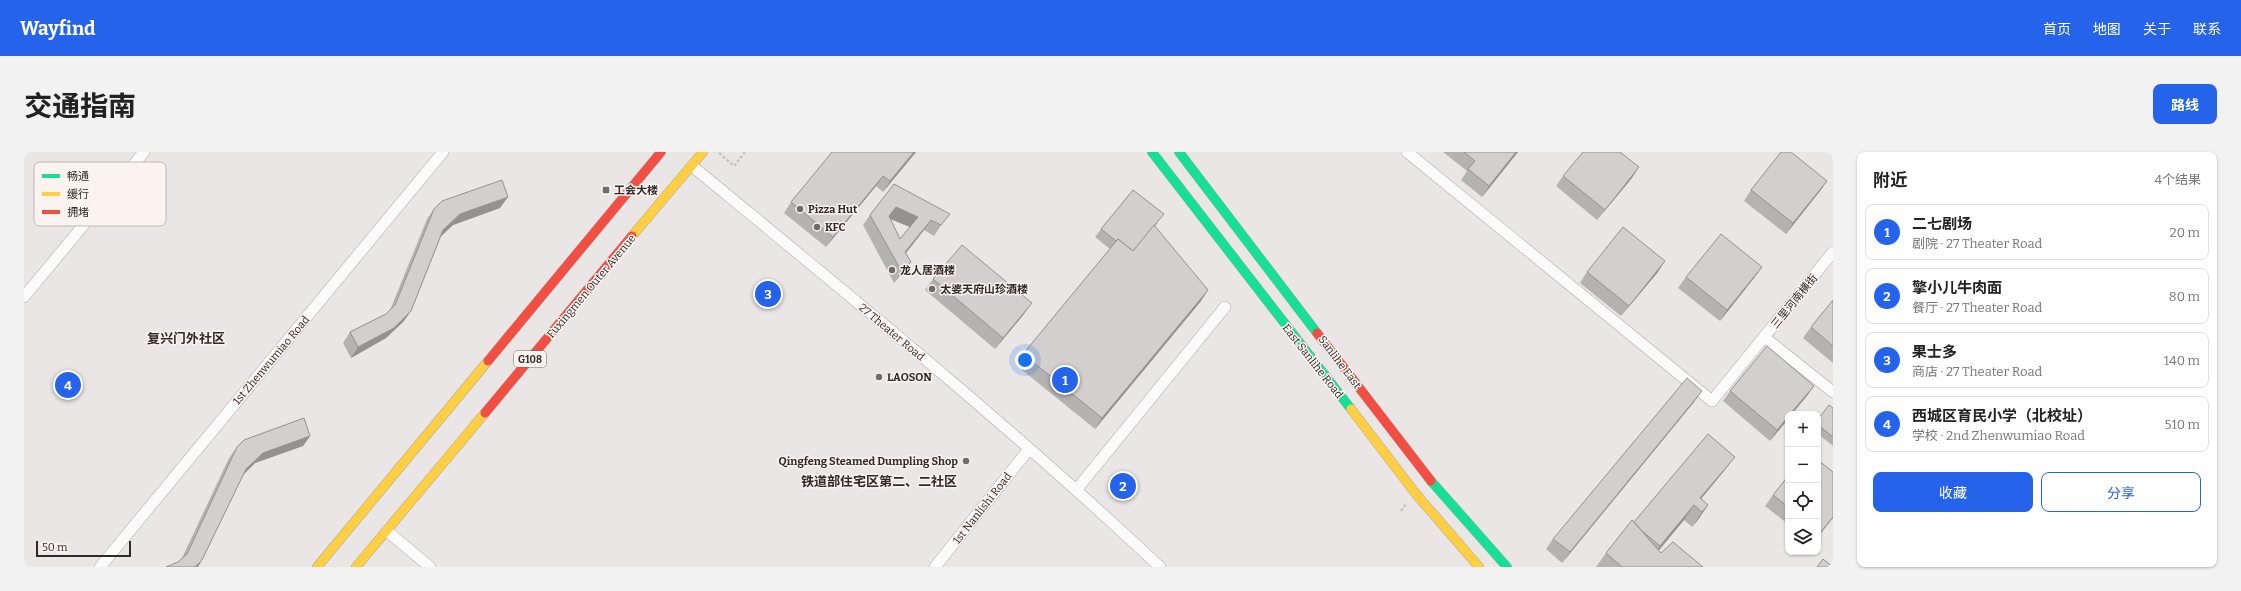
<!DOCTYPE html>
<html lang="zh">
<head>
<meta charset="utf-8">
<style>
  :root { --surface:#fff; --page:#f2f2f2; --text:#222; --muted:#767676; --line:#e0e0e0; --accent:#2563eb }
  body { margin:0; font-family:Bitter,"Noto Sans SC",serif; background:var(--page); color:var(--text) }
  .controls { position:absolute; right:12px; bottom:12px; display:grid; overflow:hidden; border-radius:8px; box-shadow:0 1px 3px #0004 }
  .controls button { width:36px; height:36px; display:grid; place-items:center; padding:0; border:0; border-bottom:1px solid var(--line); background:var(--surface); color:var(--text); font:20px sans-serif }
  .scale { position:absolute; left:12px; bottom:10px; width:95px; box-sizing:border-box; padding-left:4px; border:2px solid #2e2a29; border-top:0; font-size:11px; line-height:14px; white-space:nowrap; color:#2e2a29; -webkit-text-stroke:3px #fbf3f0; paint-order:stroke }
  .you { position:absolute; left:1001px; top:208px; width:14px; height:14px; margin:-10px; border:3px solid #fff; border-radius:50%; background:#1a73e8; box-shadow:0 0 0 6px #1a73e833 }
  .badge { display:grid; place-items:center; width:26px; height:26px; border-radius:50%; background:var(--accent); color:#fff; font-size:13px; font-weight:700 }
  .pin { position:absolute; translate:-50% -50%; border:2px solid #fff; box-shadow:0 1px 4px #0006 }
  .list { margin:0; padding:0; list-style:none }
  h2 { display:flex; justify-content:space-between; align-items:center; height:52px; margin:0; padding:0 16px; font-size:17px }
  h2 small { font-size:13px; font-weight:400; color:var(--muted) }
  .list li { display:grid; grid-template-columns:26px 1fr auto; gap:12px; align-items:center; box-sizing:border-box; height:56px; margin:0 8px 8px; padding:0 8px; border:1px solid var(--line); border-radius:8px }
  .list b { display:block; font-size:15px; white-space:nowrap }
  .list p { margin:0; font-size:13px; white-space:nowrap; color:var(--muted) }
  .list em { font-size:13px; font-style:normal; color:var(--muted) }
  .actions { display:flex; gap:8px; padding:12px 16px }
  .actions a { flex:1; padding:9px 0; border:1px solid var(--accent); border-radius:8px; text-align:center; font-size:14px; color:var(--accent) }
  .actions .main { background:var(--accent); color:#fff }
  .icon { flex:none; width:22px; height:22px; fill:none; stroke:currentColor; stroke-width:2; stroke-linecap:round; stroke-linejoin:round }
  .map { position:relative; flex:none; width:1809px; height:415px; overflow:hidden; border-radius:8px }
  header { display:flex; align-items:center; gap:24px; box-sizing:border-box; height:56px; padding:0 20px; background:var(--accent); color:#fff }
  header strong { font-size:19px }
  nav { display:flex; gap:22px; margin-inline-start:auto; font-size:14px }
  .intro { display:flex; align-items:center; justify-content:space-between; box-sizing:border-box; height:96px; padding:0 24px }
  h1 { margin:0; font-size:28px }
  .button { padding:10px 18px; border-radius:8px; background:var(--accent); color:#fff; font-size:14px; font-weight:700 }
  main { display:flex; gap:24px; padding:0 24px }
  aside { flex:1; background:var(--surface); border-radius:8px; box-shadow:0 1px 3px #0004 }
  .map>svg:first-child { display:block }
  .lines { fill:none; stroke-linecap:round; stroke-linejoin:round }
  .street-casing { stroke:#aba7a7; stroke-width:12 }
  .fast-casing { stroke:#aba7a7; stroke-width:10 }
  .slow-casing { stroke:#aba7a7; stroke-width:10 }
  .jam-casing { stroke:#aba7a7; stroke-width:10 }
  .path { stroke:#c7c5c4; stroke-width:2.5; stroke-dasharray:3 2; stroke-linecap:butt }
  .street { stroke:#fcfbfb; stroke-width:11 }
  .fast { stroke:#16e098; stroke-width:9 }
  .slow { stroke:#ffcf43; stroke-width:9 }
  .jam { stroke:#f24e42; stroke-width:9 }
  .wall { fill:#b5b2b2; fill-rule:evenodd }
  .shaded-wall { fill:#949191 }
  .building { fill:#d3cfcf; stroke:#949191; fill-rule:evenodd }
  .poi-dot { fill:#706c6b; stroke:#fbf3f0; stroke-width:1.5 }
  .labels { text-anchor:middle; stroke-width:3; stroke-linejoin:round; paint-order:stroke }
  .shield { fill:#fbf3f0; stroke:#6c6665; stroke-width:1 }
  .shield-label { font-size:10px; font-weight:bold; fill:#2e2a29 }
  .poi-label { font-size:11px; font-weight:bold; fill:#2e2a29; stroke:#fbf3f0; text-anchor:start }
  .street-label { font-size:11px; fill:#2e2a29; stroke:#fbf3f0 }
  .quarter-label { font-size:13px; font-weight:bold; fill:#2e2a29; stroke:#fbf3f0 }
  .key { fill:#fbf3f0; stroke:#beb7b4; stroke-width:1 }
  .key-label { font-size:11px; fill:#2e2a29 }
</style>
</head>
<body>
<header>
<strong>Wayfind</strong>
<nav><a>首页</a><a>地图</a><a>关于</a><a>联系</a></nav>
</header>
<div class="intro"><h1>交通指南</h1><a class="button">路线</a></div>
<main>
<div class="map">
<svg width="1809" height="415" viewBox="0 0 1809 415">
  <rect width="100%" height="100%" fill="#ebe6e6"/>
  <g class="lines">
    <g class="street-casing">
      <g id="street">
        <polyline points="1383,0 1688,249 1740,185"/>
        <path d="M668,14C826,144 986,274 1136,415"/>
        <polyline points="1809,100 1740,185 1809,240"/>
        <polyline points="0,145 120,0"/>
        <polyline points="1053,337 1201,155"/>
        <polyline points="363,379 406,415"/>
        <polyline points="76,415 419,0"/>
        <polyline points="911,415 1005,297"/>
      </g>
    </g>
    <g class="fast-casing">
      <g id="fast">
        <polyline points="1128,0 1327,257"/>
        <polyline points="1155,0 1293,181"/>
        <polyline points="1407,329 1483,415"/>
      </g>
    </g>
    <g class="slow-casing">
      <g id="slow">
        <polyline points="608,84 679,0"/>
        <polyline points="1327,257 1392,342 1455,415"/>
        <polyline points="293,415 464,209"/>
        <polyline points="332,415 461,261"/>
      </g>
    </g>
    <g class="jam-casing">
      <g id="jam">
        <polyline points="1293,181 1407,329"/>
        <polyline points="464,209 637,0"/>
        <polyline points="461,261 608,84"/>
      </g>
    </g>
    <g class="path">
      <polyline points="695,1 710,14 721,0"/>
      <polyline points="1377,359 1382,352"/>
    </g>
    <use href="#street" class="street"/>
    <use href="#fast" class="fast"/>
    <use href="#slow" class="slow"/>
    <use href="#jam" class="jam"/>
  </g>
  <g class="wall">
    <polygon points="892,0 859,40 852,34 802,95 760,61 767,50"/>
    <polygon points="1419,0 1494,0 1458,45 1437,28 1443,19"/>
    <polygon points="1539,24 1608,26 1573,68 1532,34"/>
    <polygon points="1803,29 1796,39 1762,82 1720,49 1727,38"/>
    <path d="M870,32L918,72L910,84L900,78L882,101L879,120L870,131L839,73L846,63ZM866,67L886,75L876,87Z"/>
    <polygon points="476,56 429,73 417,84 387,159 379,170 362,186 327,206 319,191 326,180 362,162 366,158 403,67 410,57"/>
    <polygon points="1134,71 1131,74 1177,149 1071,277 992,213 999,202 1086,97 1071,85 1077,77"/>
    <polygon points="1738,115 1730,126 1696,169 1654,136 1662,125"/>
    <polygon points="1563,120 1634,120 1597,164 1556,131"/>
    <polygon points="909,127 1000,162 971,197 901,138"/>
    <polygon points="1809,148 1809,211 1779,186 1787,175"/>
    <polygon points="1706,239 1783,244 1764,262 1764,267 1746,289 1699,249"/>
    <polygon points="1670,250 1538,411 1522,397 1529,387"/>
    <polygon points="1809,256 1809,294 1794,282 1794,267"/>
    <polygon points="286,284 279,294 231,311 219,323 178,408 154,410 158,406 205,306 213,295"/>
    <polygon points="1700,319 1677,347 1684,353 1668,375 1660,368 1634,399 1637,401 1679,415 1572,415 1582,401 1610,370"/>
    <polygon points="1764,324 1764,372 1741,354 1749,343"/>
  </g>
  <g class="shaded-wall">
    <polygon points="890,0 892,0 859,40 866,29"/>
    <polygon points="1492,0 1494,0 1458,45 1465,34"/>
    <polygon points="1615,15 1608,26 1573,68 1581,58"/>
    <polygon points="859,24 852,34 802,95 809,85"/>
    <polygon points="1803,29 1796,39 1762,82 1769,71"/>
    <polygon points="484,45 476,56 429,73 412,89 419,78 436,62"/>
    <polygon points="872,55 894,65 886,75 864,66 865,64"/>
    <polygon points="907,68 900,78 874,111 881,100"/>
    <polygon points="1641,109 1634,120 1597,164"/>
    <polygon points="887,110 879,120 870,131 878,120"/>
    <polygon points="1738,115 1730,126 1696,169 1703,158"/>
    <polygon points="1184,138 1177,149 1071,277 1078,266"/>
    <polygon points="1008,151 1000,162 971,197 979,186"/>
    <polygon points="387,159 379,170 362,186 327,206 334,195"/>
    <polygon points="1790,234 1783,244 1768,262 1766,262"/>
    <polygon points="1678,239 1670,250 1538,411 1546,400"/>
    <polygon points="1764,265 1764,267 1746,289 1753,278"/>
    <polygon points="286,284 279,294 231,311 214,328 222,317 239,301"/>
    <polygon points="1711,305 1700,319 1671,354 1676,346"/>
    <polygon points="1670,353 1660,368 1626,409 1636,394"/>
    <polygon points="1684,353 1674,368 1668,375 1678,360"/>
    <polygon points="1809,365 1809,366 1794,385 1794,384"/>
    <polygon points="178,408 174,415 171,415"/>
  </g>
  <g class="building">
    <polygon points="808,0 890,0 866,29 859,24 809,85 767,50"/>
    <polygon points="1440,0 1492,0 1465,34 1444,17 1451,9"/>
    <polygon points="1559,0 1596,0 1615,15 1581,58 1539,24"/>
    <polygon points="1757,0 1767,0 1803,29 1769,71 1727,38"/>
    <polygon points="478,28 484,45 436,62 419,78 387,159 370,176 334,195 326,180 362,162 371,153 410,57 418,49"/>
    <path d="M870,32L926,62L917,73L907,68L881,100L887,110L878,120L846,63ZM872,55L894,65L876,87L865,64Z"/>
    <polygon points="1109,38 1140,62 1109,99 1094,87 1092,89 1077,77"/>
    <polygon points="1130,73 1184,138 1078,266 999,202 1094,87 1109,99"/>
    <polygon points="1599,75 1641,109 1605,154 1563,120"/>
    <polygon points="1697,82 1738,115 1703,158 1662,125"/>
    <polygon points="938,93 1008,151 979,186 909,127"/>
    <polygon points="1809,148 1809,194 1787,175"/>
    <polygon points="1743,194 1790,234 1766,262 1764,262 1764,265 1753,278 1706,239"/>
    <polygon points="1663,226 1678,239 1546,400 1529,387"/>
    <polygon points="1805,253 1809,256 1809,285 1794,273 1794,267"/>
    <polygon points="280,266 286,284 239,301 222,317 178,408 171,415 142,415 154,410 163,402 213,295 220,288"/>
    <polygon points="1684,282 1711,305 1676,346 1684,353 1678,360 1670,353 1636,394 1618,379 1610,370"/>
    <polygon points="1794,308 1809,320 1809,365 1796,381 1794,379"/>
    <polygon points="1764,324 1764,355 1749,343"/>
    <polygon points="1608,368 1637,401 1649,390 1679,415 1598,415 1582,401"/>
    <polygon points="1799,407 1809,415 1793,415"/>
  </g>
  <g class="poi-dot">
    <rect x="578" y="34" width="8" height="8" rx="2"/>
    <circle cx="776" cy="57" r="4"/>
    <circle cx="793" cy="75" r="4"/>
    <circle cx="868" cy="118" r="4"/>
    <circle cx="908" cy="137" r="4"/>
    <circle cx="855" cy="225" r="4"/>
    <circle cx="942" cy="309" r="4"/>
  </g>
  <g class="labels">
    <rect class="shield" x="490" y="199" width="32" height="16" rx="3"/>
    <g class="shield-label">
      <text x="506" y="211">G108</text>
    </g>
    <g class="poi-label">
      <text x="590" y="42">工会大楼</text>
      <text x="784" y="61">Pizza Hut</text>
      <text x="801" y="79">KFC</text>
      <text x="876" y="122">龙人居酒楼</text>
      <text x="916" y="141">太婆天府山珍酒楼</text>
      <text x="863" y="229">LAOSON</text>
      <text x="934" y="313" text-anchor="end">Qingfeng Steamed Dumpling Shop</text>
    </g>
    <g class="street-label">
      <text transform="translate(567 134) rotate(-50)" y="4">Fuxingmen Outer Avenue</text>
      <text transform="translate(1770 149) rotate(-51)" y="4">三里河南横街</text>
      <text transform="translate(868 180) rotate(40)" y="4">27 Theater Road</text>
      <text transform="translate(247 208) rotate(-50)" y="4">1st Zhenwumiao Road</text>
      <text transform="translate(1289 209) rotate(52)" y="4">East Sanlihe Road</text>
      <text transform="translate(1316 210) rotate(53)" y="4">Sanlihe East</text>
      <text transform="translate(958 356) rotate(-52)" y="4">1st Nanlishi Road</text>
    </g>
    <g class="quarter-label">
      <text x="162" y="191">复兴门外社区</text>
      <text x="855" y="334">铁道部住宅区第二、二社区</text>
    </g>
  </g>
  <rect x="10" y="10" width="132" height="64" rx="6" class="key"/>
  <rect x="18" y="22" width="18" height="4" fill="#16e098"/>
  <rect x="18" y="40" width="18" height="4" fill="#ffcf43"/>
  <rect x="18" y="58" width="18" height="4" fill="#f24e42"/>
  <g class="key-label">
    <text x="43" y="28">畅通</text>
    <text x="43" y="46">缓行</text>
    <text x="43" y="64">拥堵</text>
  </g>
</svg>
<div class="controls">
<button>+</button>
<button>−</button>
<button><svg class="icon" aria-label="locate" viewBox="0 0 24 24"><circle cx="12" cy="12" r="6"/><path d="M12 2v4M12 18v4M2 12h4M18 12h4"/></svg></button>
<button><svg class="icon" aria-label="layers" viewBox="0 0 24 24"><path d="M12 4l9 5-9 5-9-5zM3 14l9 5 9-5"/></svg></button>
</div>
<div class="scale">50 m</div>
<div class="you"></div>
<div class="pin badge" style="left:1041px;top:228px">1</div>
<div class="pin badge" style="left:1099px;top:334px">2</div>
<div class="pin badge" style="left:744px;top:142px">3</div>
<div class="pin badge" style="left:44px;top:233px">4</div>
</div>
<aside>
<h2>附近<small>4个结果</small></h2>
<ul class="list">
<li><span class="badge">1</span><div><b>二七剧场</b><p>剧院 · 27 Theater Road</p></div><em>20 m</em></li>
<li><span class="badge">2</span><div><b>擎小儿牛肉面</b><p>餐厅 · 27 Theater Road</p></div><em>80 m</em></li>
<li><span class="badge">3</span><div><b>果士多</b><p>商店 · 27 Theater Road</p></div><em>140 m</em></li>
<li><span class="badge">4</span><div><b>西城区育民小学（北校址）</b><p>学校 · 2nd Zhenwumiao Road</p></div><em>510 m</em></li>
</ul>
<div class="actions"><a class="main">收藏</a><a>分享</a></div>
</aside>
</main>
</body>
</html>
